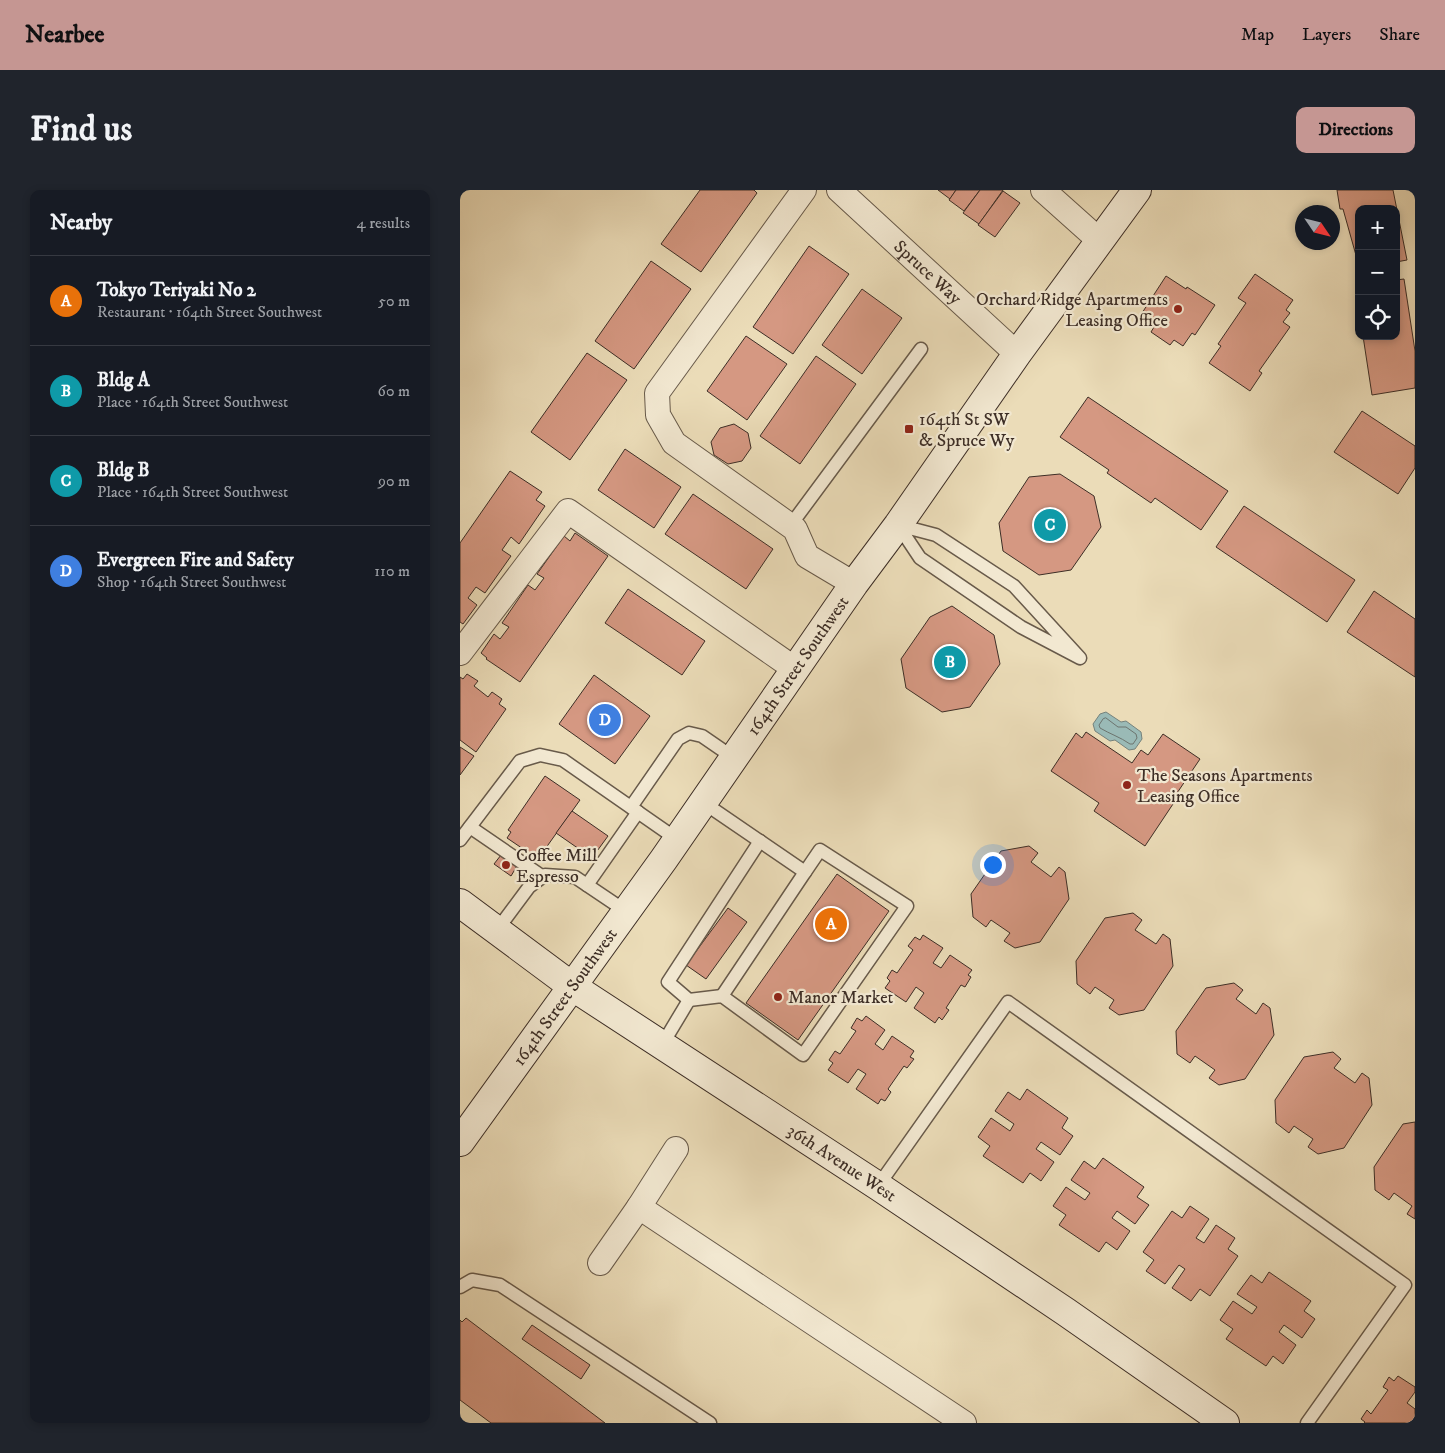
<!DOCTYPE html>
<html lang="en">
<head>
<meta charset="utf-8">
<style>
  :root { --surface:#171b24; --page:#20242c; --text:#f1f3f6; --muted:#9ea1a6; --line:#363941; --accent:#c59692 }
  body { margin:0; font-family:"IM FELL DW Pica",serif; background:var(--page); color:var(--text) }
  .controls { position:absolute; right:15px; top:15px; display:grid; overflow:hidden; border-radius:10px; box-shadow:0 2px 8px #0003 }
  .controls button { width:45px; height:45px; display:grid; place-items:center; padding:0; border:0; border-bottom:1px solid var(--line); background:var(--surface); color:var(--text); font:25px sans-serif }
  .compass { position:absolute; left:835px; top:15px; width:45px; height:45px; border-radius:50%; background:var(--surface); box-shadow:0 2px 8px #0003; rotate:125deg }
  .you { position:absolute; left:532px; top:674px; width:18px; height:18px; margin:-12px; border:4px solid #fff; border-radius:50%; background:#1a73e8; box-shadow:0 0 0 8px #1a73e833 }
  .badge { display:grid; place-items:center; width:32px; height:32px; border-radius:50%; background:var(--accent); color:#fff; font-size:16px; font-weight:700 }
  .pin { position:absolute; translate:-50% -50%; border:2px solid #fff; box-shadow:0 1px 5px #0006 }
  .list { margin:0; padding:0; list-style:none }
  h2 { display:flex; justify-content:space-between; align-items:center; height:65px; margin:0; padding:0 20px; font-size:21px }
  h2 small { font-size:16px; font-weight:400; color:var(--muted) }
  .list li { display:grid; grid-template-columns:32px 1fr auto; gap:15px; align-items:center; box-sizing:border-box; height:90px; padding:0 20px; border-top:1px solid var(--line) }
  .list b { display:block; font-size:19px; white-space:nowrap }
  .list p { margin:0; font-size:16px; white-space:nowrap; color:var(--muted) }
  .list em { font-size:16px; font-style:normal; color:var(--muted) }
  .icon { flex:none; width:28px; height:28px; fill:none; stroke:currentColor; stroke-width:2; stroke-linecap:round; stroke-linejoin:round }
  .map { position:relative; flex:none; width:955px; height:1233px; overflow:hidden; border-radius:10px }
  header { display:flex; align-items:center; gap:30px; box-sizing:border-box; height:70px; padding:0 25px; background:var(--accent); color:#111 }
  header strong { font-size:24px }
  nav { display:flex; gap:28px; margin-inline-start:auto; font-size:18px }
  .intro { display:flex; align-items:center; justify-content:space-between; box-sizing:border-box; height:120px; padding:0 30px }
  h1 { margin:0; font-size:35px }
  .button { padding:12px 22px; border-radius:10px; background:var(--accent); color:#111; font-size:18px; font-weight:700 }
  main { display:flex; gap:30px; padding:0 30px }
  aside { flex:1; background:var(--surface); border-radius:10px; box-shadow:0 2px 8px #0003 }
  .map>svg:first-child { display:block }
  .water { fill:#9abab6; stroke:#75827c }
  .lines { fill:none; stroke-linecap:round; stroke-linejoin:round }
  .shore { stroke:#6c746e; stroke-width:1 }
  .building { fill:#d59882; stroke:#3d2e26 }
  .lane-casing { stroke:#685a4a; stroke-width:15 }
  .street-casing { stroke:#685a4a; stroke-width:26 }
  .secondary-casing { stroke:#3d2e26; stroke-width:30 }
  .lane { stroke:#f2e8d1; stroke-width:12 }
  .street { stroke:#f2e8d1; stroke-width:24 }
  .secondary { stroke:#f2e8d1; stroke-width:28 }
  .poi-dot { fill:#8f2418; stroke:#f2e8d1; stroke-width:2 }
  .labels { text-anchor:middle; stroke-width:4.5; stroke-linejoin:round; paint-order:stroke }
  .street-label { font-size:18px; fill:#3d2e26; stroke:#f2e8d1 }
  .poi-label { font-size:18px; fill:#3d2e26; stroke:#f2e8d1; text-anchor:start }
</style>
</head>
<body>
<header>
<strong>Nearbee</strong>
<nav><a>Map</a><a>Layers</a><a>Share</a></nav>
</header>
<div class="intro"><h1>Find us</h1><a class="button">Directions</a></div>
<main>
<aside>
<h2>Nearby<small>4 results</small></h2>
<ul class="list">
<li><span class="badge" style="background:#e8710a">A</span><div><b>Tokyo Teriyaki No 2</b><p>Restaurant · 164th Street Southwest</p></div><em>50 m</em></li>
<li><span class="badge" style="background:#0f9aa8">B</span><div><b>Bldg A</b><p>Place · 164th Street Southwest</p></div><em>60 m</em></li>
<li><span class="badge" style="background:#0f9aa8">C</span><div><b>Bldg B</b><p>Place · 164th Street Southwest</p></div><em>90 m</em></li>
<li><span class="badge" style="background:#3f7fe0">D</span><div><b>Evergreen Fire and Safety</b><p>Shop · 164th Street Southwest</p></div><em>110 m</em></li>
</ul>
</aside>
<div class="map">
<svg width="955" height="1233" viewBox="0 0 955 1233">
  <rect width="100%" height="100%" fill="#ebdcb8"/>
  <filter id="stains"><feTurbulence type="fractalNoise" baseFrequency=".004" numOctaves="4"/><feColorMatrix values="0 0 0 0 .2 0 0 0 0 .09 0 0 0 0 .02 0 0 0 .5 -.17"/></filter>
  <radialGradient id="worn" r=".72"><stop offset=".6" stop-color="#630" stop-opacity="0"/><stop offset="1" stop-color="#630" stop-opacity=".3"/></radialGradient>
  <polygon class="water" points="646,522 661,532 666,531 681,542 682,549 675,559 669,560 655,550 650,551 635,541 633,534 640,524"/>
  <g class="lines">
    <path class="shore" d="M646,528L658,537H666L676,544L677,548L673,554H670C660,547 650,544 640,538L639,535L643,529Z"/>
  </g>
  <g class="building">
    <polygon points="240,0 294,0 297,3 241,82 201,54"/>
    <polygon points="478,0 496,0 490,9"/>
    <polygon points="496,0 520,0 504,21 489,10"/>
    <polygon points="520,0 543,0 519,34 503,23"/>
    <polygon points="877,0 933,0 947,70 936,72 936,19 899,19 899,76 883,19 880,19"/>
    <polygon points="543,1 560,13 535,47 518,35"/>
    <polygon points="349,56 389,84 333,164 293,137"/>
    <polygon points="191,71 231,99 174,179 135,151"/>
    <polygon points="795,84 833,110 826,120 830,123 823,132 830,137 799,181 802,183 790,201 749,173 761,156 758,154 786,113 778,108"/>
    <polygon points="706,86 726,99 727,97 755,115 735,145 732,143 723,156 714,150 710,155 691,142 697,132 682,123"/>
    <polygon points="944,89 955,161 955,198 912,205 903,146 936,146 936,90"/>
    <polygon points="402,99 442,128 402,184 362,155"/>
    <polygon points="286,146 327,174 287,230 247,201"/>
    <polygon points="127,163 167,190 110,270 71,242"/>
    <polygon points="356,166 396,194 340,274 300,246"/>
    <polygon points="628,207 768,301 741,340 695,308 691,313 647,283 649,280 600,247"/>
    <polygon points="902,221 955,256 955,278 938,304 874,262"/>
    <polygon points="274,234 288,243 291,258 282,271 268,274 254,265 251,252 260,238"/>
    <polygon points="165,259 221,297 194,338 138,300"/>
    <polygon points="50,281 82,302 76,310 85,316 59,354 51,347 42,360 51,366 25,403 16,397 8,408 17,415 3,434 0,432 0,353"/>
    <polygon points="600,284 634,306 641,337 611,380 579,385 543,361 539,333 569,287"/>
    <polygon points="233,304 313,359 286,399 205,344"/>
    <polygon points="784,316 895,390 867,432 756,357"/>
    <polygon points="115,343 148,366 60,492 26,469 27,468 21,463 34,444 40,449 49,437 42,433 68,395 75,400 84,388 77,384 104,346 110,351"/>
    <polygon points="168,399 245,451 222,485 145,433"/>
    <polygon points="914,401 955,429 955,487 887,442"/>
    <polygon points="492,416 534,445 540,474 510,517 482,522 446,498 441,469 470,427"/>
    <polygon points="7,484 18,491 14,496 28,507 32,502 42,509 39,514 46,519 16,562 0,550 0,487 3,489"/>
    <polygon points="134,485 190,526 155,574 99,534"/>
    <polygon points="626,542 672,573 681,560 688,565 703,544 740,569 713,609 715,611 685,656 634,621 639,613 591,581 616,543 622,548"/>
    <polygon points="0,557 14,566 0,585"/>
    <polygon points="85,586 120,610 83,662 80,660 75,667 47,648 51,642 48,640"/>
    <polygon points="112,621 148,646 132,668 96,643"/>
    <polygon points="569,656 578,663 571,672 591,687 599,677 605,682 609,709 580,752 555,758 544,751 550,743 531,730 526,737 513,727 511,704 541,661"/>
    <polygon points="41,665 57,676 51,686 34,674"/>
    <polygon points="377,684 429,721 338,850 286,813"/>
    <polygon points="268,718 287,732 246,789 226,775"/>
    <polygon points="673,723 682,730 675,740 696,754 703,744 710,749 713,776 684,820 659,825 649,818 654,810 635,797 630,804 617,794 616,771 645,728"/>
    <polygon points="463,745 483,758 473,773 481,778 490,765 512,780 508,785 511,787 505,797 501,795 486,818 489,820 482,830 479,827 475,833 454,818 464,803 456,797 446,812 425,798 430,791 427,788 432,780 437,783 453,760 448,756 455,747 460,750"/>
    <polygon points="774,793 783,800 776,809 796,824 803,813 810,818 814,845 785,889 759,895 749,888 755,880 735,866 730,873 717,864 716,841 746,798"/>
    <polygon points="406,826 425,840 415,854 423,860 432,846 454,861 450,867 454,869 447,878 444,876 428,899 431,902 425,911 421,909 418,914 396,899 406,884 398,879 388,893 368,880 373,873 369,870 375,861 380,864 396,841 391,838 397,828 402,831"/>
    <polygon points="873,862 881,869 874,878 895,893 902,883 909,888 912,915 884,958 858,964 848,957 853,949 834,936 829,943 816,933 815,910 844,867"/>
    <polygon points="567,899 608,928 602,938 613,946 600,965 581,952 576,959 594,972 581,991 570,983 563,993 523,966 530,956 518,947 531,928 550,941 554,934 535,921 548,902 560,910"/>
    <polygon points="955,932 955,1029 947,1024 952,1016 934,1003 929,1010 915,1000 914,977 943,934"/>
    <polygon points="643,968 684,997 677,1007 689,1015 675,1034 657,1021 652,1028 670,1041 657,1060 646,1052 639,1062 599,1035 606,1025 593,1016 606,997 625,1010 630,1003 611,990 624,971 635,979"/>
    <polygon points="730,1016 749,1029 736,1048 744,1053 756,1035 775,1048 768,1059 778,1066 750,1106 740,1099 731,1111 712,1098 725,1079 719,1075 705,1094 686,1081 694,1070 683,1062 712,1021 722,1028"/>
    <polygon points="809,1082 851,1111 844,1121 855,1129 842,1148 824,1135 819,1142 836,1155 823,1174 813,1166 806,1176 766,1149 773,1139 760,1130 773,1111 792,1124 797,1117 777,1104 791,1085 802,1093"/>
    <polygon points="6,1128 145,1233 31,1233 0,1210 0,1130 2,1132"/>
    <polygon points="72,1135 130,1175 121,1189 62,1149"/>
    <polygon points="938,1186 955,1197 955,1202 947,1213 955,1219 955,1233 904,1233 905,1232 901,1229 907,1220 911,1224 928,1200 923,1197 929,1187 934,1191"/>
  </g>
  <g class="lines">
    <g class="lane-casing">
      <g id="lane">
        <polygon points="438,335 476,345 554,396 620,468 561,437 460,368"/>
        <polyline points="330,336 461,159"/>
        <polyline points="244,613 345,682 262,806"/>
        <polyline points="171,617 218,549 229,543 242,546 274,568"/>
        <polyline points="10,637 83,687"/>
        <polyline points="0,650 60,571 80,565 103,570 218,650"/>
        <polyline points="300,651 208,792 229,810 262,806 343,865 447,716 360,660 345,682"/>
        <polyline points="127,695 178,622"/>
        <polyline points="37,740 69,697 85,685 115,687 167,722"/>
        <polyline points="202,855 229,810"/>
        <polyline points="418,996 548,812 945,1095 847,1233"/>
        <polyline points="0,1097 12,1090 40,1095 250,1233"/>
      </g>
    </g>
    <g class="street-casing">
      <g id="street">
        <polyline points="344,0 197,203 198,225 214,253 335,339 347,366 394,394"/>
        <path id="s1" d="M379,0L557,164"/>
        <polyline points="583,0 640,51"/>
        <polyline points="0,463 108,321 335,479"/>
        <polyline points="179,1017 216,959"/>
        <polyline points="140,1073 179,1017 504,1233"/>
      </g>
    </g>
    <g class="secondary-casing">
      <g id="secondary">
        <path id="s2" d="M0,713L113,797L418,996L606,1122L765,1233"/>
        <path id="s3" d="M0,952L204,669L394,394L438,335L557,164L677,0"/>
      </g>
    </g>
    <use href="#lane" class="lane"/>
    <use href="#street" class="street"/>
    <use href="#secondary" class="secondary"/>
  </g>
  <g class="poi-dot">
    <circle cx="718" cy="119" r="5"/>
    <rect x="444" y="234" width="10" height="10" rx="2.5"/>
    <circle cx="667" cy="595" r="5"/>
    <circle cx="46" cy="675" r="5"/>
    <circle cx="318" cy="807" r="5"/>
  </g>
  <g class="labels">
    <g class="street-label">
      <text dy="6" stroke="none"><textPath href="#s1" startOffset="121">Spruce Way</textPath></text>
      <text dy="6" stroke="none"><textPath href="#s3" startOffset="584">164th Street Southwest</textPath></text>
      <text dy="6" stroke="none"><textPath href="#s3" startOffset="179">164th Street Southwest</textPath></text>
      <text dy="6" stroke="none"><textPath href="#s2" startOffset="462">36th Avenue West</textPath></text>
    </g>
    <g class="poi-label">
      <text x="708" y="115" text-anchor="end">Orchard Ridge Apartments<tspan x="708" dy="21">Leasing Office</tspan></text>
      <text x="459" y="235">164th St SW<tspan x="459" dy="21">&amp; Spruce Wy</tspan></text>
      <text x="677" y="591">The Seasons Apartments<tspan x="677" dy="21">Leasing Office</tspan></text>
      <text x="56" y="671">Coffee Mill<tspan x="56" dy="21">Espresso</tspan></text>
      <text x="328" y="813">Manor Market</text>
    </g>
  </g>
  <rect width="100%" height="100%" filter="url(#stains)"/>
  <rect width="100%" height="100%" fill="url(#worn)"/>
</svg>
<div class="controls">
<button>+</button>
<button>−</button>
<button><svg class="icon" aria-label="locate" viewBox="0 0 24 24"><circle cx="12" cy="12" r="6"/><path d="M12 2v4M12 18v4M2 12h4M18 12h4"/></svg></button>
</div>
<svg class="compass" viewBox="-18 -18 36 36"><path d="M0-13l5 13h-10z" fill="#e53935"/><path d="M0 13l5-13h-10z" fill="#9ea1a6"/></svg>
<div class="you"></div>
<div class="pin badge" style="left:371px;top:734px;background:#e8710a">A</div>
<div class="pin badge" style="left:490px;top:472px;background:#0f9aa8">B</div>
<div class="pin badge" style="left:590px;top:335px;background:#0f9aa8">C</div>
<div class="pin badge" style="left:145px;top:530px;background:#3f7fe0">D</div>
</div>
</main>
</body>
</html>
